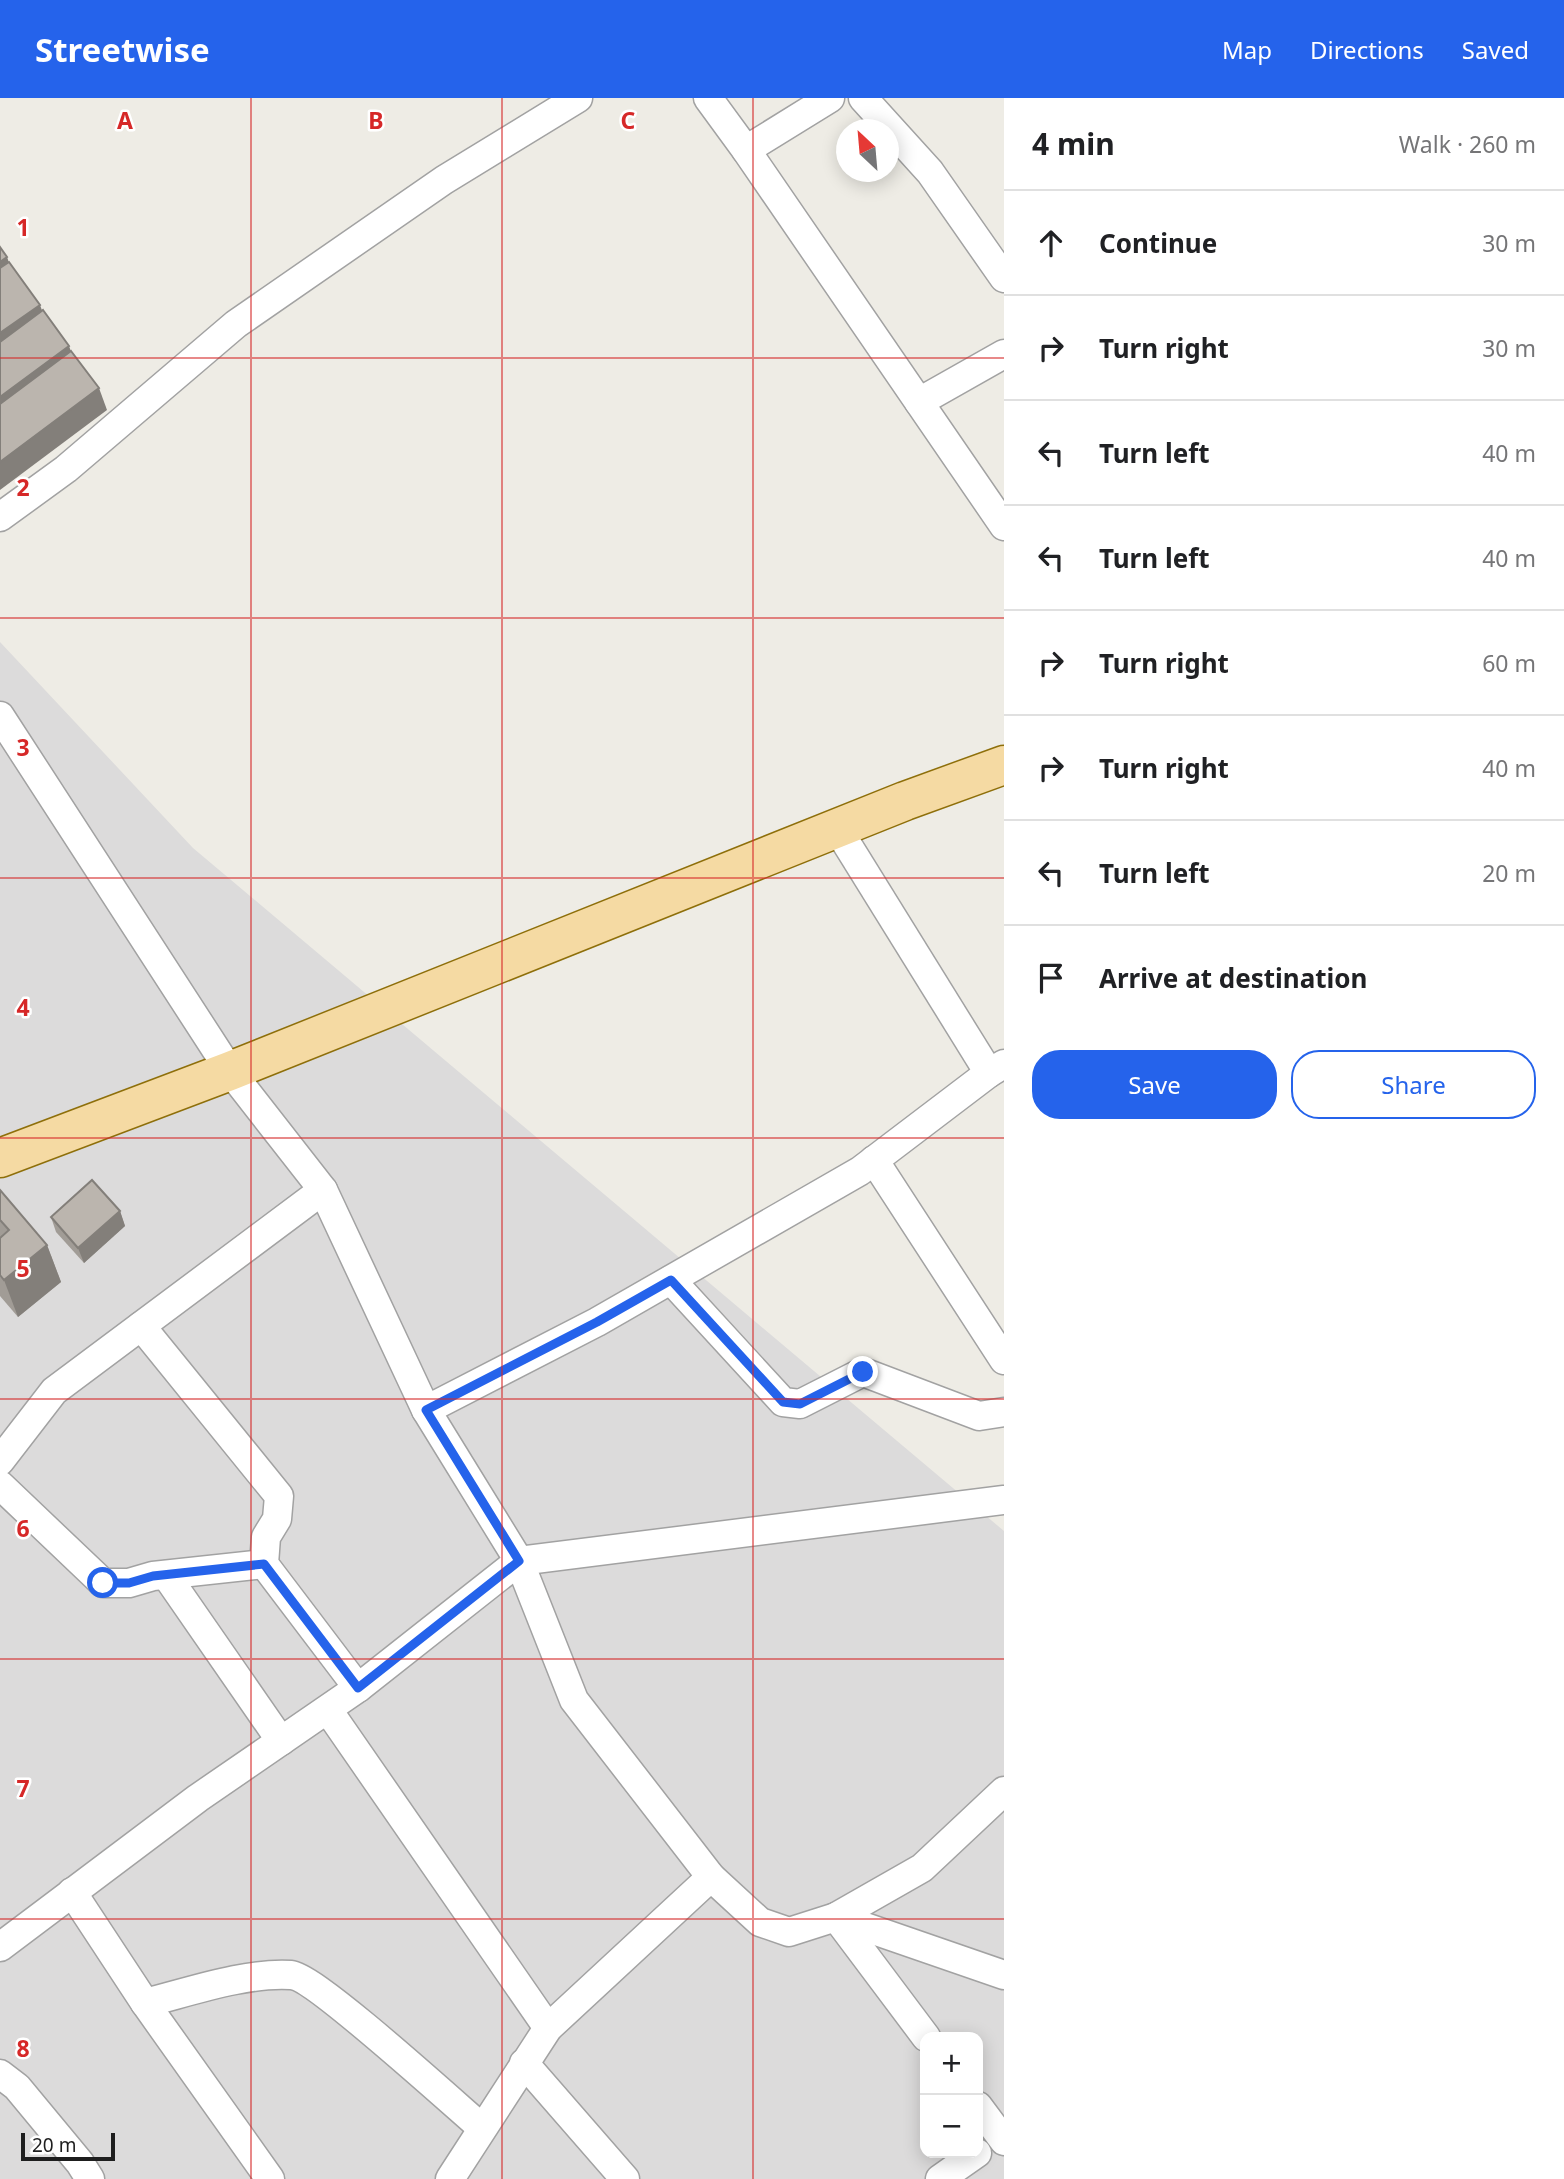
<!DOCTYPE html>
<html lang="en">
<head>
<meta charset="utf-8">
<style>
  :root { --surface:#fff; --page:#f6f6f6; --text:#202124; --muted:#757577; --line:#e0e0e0; --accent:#2563eb }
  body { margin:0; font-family:"Noto Sans",sans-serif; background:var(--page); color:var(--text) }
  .controls { position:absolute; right:21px; bottom:21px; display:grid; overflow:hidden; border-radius:14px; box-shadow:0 4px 18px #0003 }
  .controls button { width:63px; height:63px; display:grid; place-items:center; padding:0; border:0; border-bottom:2px solid var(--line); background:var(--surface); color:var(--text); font:35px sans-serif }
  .compass { position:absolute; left:836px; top:21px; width:63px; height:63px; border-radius:50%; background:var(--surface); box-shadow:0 4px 18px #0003; rotate:334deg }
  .scale { position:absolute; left:21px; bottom:18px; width:94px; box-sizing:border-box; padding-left:7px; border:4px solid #1e1e1e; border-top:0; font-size:19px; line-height:24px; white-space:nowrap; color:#1e1e1e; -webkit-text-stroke:5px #fff; paint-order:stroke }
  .stop { position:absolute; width:21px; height:21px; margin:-16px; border:5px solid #2563eb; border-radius:50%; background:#fff }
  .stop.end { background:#2563eb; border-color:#fff; box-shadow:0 2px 7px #0008 }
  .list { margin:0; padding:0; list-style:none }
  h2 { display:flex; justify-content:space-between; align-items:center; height:91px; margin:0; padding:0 28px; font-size:30px }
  h2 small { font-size:23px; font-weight:400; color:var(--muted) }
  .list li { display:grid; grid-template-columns:46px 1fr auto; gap:21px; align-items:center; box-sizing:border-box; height:105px; padding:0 28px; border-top:2px solid var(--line) }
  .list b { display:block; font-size:26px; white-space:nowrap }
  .list em { font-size:23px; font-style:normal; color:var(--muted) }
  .actions { display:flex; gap:14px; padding:21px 28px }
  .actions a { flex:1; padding:16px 0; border:2px solid var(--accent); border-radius:28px; text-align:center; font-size:24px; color:var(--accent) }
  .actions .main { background:var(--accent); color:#fff }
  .icon { flex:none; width:38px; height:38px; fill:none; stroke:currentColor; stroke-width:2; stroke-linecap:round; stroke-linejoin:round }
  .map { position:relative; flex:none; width:1004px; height:2081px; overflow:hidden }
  header { display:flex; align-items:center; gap:42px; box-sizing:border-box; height:98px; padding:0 35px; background:var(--accent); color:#fff }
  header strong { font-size:33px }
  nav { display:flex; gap:38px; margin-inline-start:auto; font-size:24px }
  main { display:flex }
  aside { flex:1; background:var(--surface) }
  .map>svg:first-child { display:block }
  .residential { fill:#dcdbdb; fill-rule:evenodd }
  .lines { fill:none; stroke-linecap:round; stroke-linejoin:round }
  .minor-casing { stroke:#a2a2a2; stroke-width:31 }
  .primary-casing { stroke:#8e6f0a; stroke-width:41 }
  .minor { stroke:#fff; stroke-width:28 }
  .primary { stroke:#f5daa3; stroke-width:38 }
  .wall { fill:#a19c96 }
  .shaded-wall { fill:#837f7a }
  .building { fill:#bbb5ae; stroke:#837f7a; stroke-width:2 }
  .route { stroke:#2563eb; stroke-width:9 }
  .grid { fill:none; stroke:#d62828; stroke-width:2; stroke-opacity:0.55 }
  .grid-label { font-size:23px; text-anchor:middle; font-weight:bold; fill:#d62828; stroke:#fff; stroke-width:5; stroke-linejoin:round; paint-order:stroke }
</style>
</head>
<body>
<header>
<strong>Streetwise</strong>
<nav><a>Map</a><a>Directions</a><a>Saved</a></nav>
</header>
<main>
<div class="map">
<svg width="1004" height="2081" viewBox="0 0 1004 2081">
  <rect width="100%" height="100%" fill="#eeece5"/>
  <path class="residential" d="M0,544L193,750L1004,1433V2081H0ZM925,1939H978V2055H925Z"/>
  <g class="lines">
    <g class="minor-casing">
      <g id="minor">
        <polyline points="708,0 746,52 1004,428"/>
        <polyline points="863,0 930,74 1004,180"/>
        <polyline points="746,52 830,0"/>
        <polyline points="919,304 1004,256"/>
        <polyline points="0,419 66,371 236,226 444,82 578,0"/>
        <polyline points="0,618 230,973 323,1092 426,1312 519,1463 574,1602 711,1779 760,1824 789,1834 836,1819 922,1770 1004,1693"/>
        <polyline points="837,730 989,975"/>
        <polyline points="874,1062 1004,1262"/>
        <polyline points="671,1182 783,1304 800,1306 863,1274 979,1318 1004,1314"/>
        <polyline points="141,1228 279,1398 277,1421 266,1439 264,1466 358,1590"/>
        <polyline points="426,1312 597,1224 860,1073 989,975 1004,966"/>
        <polyline points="0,1363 54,1293 323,1092"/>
        <polyline points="0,1387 103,1485 129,1485 153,1478 264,1466"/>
        <polyline points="166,1477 281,1643"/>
        <polyline points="328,1612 548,1930"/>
        <polyline points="72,1794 145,1905 270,2081"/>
        <polyline points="836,1819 1004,1877"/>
        <polyline points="836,1819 926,1939"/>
        <polyline points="0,1849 198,1700 358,1590 519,1463 1004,1402"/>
        <path d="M145,1905C189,1894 246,1874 291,1877C315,1879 454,2006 482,2030"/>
        <polyline points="524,1965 625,2081"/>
        <polyline points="0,1976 17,1989 80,2065 90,2081"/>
        <polyline points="978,2008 1004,2043"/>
        <polyline points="450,2081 548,1930 711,1779"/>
        <polyline points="940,2081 977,2055"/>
      </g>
    </g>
    <g class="primary-casing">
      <polyline id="primary" points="0,1060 230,973 905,703 1004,667"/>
    </g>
    <use href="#minor" class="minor"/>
    <use href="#primary" class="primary"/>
  </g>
  <g class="wall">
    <polygon points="0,1092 47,1147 61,1184 18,1219 0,1198"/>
    <polygon points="120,1113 125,1128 84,1165 56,1134 51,1119"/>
  </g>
  <g class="shaded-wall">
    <polygon points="7,159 15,181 0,192 0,164"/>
    <polygon points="40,207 48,228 0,262 0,235"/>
    <polygon points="69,248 77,270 0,327 0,299"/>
    <polygon points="99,290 107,312 0,392 0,364"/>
    <polygon points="120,1113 125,1128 84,1165 78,1150"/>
    <polygon points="47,1147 61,1184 18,1219 4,1182"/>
  </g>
  <g class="building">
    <polygon points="0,149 7,159 0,164"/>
    <polygon points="9,164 40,207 0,235 0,170"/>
    <polygon points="43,212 69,248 0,299 0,244"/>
    <polygon points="71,253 99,290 0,364 0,306"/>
    <polygon points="92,1082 120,1113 78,1150 51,1119"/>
    <polygon points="0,1092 47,1147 4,1182 0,1177 0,1140 9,1132 0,1122"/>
  </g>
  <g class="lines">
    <polyline class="route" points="103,1485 129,1485 153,1478 264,1466 358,1590 519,1463 426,1312 597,1224 671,1182 783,1304 800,1306 863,1274"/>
  </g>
  <path class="grid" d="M251,0V2081M502,0V2081M753,0V2081M0,260H1004M0,520H1004M0,780H1004M0,1040H1004M0,1301H1004M0,1561H1004M0,1821H1004"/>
  <g class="grid-label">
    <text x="125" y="31">A</text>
    <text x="376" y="31">B</text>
    <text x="628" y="31">C</text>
    <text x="23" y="138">1</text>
    <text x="23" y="398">2</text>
    <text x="23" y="658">3</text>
    <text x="23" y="918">4</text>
    <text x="23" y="1179">5</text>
    <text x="23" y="1439">6</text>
    <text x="23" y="1699">7</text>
    <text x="23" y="1959">8</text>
  </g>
</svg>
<div class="controls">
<button>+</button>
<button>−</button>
</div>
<svg class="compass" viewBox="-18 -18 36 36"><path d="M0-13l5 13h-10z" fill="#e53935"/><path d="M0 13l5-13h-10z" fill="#757577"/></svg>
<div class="scale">20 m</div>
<div class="stop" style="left:103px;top:1485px"></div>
<div class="stop end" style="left:863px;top:1274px"></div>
</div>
<aside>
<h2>4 min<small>Walk · 260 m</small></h2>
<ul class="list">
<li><svg class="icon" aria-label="ahead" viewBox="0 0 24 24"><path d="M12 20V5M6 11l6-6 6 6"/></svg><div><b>Continue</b></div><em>30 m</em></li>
<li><svg class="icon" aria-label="right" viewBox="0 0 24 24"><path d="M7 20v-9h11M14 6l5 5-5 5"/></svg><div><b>Turn right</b></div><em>30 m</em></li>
<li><svg class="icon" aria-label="left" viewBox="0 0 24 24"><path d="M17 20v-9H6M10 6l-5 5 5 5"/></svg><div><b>Turn left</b></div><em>40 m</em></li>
<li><svg class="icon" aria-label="left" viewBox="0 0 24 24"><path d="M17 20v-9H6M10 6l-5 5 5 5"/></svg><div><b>Turn left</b></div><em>40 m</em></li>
<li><svg class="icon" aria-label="right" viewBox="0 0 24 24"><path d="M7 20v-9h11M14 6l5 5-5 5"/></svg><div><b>Turn right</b></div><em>60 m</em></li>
<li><svg class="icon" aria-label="right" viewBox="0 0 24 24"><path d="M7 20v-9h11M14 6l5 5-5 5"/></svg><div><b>Turn right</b></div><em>40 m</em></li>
<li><svg class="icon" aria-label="left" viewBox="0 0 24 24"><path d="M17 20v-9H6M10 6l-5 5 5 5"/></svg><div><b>Turn left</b></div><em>20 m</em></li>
<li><svg class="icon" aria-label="arrive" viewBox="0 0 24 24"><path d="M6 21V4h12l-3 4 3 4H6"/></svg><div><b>Arrive at destination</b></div></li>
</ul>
<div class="actions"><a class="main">Save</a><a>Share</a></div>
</aside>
</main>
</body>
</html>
